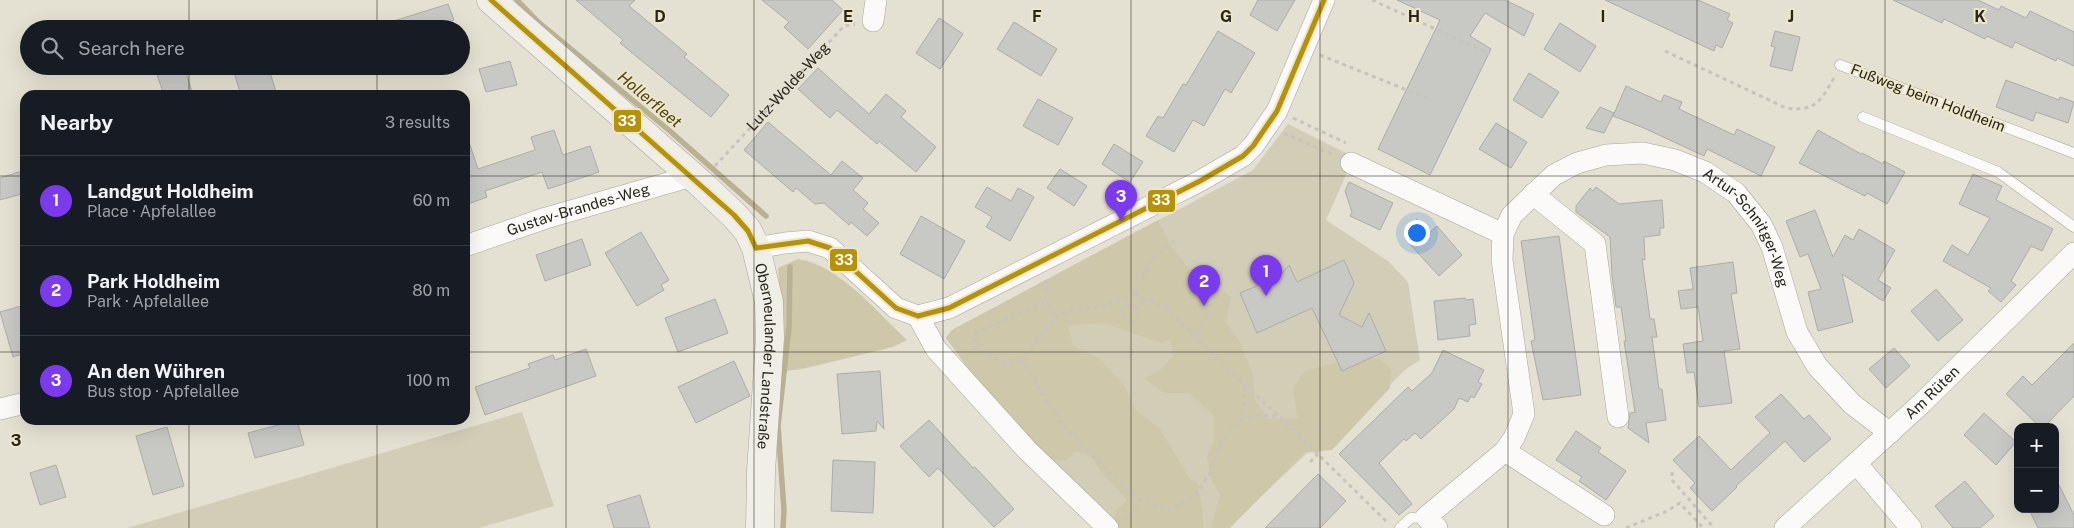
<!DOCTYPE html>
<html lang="en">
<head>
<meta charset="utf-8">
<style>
  :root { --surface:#171b24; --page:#20242c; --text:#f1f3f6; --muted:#9ea1a6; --line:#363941; --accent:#7c3aed }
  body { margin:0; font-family:"Public Sans",sans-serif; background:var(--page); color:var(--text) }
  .controls { position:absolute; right:15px; bottom:15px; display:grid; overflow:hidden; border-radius:10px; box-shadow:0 5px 20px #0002 }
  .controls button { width:45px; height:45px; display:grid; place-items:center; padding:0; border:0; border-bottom:1px solid var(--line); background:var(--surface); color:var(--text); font:25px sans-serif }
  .you { position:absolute; left:1416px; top:232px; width:18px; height:18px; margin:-12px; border:4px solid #fff; border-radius:50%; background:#1a73e8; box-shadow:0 0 0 8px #1a73e833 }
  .badge { display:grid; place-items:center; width:32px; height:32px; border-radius:50%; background:var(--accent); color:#fff; font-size:16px; font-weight:700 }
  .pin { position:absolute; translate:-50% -41px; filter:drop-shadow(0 1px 2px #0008) }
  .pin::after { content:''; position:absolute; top:26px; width:18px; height:15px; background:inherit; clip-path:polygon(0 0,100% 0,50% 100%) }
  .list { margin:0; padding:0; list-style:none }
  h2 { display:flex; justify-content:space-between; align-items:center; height:65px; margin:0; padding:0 20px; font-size:21px }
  h2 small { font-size:16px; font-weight:400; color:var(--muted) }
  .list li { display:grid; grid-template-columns:32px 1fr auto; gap:15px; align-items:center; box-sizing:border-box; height:90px; padding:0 20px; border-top:1px solid var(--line) }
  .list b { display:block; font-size:19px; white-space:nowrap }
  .list p { margin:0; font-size:16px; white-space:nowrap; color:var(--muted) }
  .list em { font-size:16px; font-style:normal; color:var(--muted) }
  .icon { flex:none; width:28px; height:28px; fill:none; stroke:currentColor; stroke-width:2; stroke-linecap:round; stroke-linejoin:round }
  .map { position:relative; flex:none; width:2074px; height:528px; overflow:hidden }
  .search { position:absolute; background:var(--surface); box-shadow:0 5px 20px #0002; left:20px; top:20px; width:450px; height:55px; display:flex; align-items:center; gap:12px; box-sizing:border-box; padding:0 18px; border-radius:28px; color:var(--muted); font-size:19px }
  .panel { position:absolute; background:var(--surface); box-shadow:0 5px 20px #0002; left:20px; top:90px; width:450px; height:335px; border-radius:15px }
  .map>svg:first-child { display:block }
  .green { fill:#d2cdb7 }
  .forest { fill:#cec7aa }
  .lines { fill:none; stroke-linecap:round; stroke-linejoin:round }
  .stream { stroke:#b9b191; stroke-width:5.5 }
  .building { fill:#c8c8c5; stroke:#acaca9 }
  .lane-casing { stroke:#a8a599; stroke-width:11 }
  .street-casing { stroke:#a8a599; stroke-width:22 }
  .secondary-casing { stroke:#a8a599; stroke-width:29 }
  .path { stroke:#c6c4be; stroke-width:3; stroke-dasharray:4 4; stroke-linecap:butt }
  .lane { stroke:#fbfaf8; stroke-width:10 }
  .street { stroke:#fbfaf8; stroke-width:21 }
  .secondary { stroke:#f0efe7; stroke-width:28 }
  .bus-1-casing { stroke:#ede6ca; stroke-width:9 }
  .bus-1 { stroke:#b4920a; stroke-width:5 }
  .grid { fill:none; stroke:#29271c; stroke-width:1; stroke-opacity:0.55 }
  .labels { text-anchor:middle; stroke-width:4; stroke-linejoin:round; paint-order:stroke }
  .street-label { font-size:15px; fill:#29271c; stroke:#ede6ca }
  .water-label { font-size:16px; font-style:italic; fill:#504513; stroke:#ede6ca }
  .grid-label { font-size:16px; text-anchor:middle; font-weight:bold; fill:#29271c; stroke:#ede6ca; stroke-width:4; stroke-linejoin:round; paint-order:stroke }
  .line-badge { stroke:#ede6ca; stroke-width:2 }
  .badge-label { font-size:14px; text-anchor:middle; font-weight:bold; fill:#fff }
</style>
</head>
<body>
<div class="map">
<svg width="2074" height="528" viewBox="0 0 2074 528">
  <rect width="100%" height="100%" fill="#e5e1d2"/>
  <g class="green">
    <polygon points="1288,124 1354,157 1326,220 1388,261 1408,282 1420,360 1406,369 1324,451 1307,453 1228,528 1120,528 1007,414 946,338 952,330 1253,170"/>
    <polygon points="522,412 554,506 479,528 127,528"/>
  </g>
  <g class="forest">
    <polygon points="1158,220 1173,249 1187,266 1231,297 1226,323 1239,340 1253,375 1255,400 1268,419 1298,418 1293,389 1305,371 1331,364 1379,358 1391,370 1390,388 1332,450 1305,452 1230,528 1211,528 1220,495 1211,479 1207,456 1214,441 1214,416 1190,393 1164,393 1145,379 1161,369 1173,356 1170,340 1161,343 1104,323 1068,326 1073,346 1099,358 1125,387 1135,409 1160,429 1190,479 1198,483 1203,516 1203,528 1113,528 1112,526 1116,511 1127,500 1106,478 1092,458 1077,451 1065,461 1041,459 1005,420 946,338 952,330"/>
    <path d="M798,259C839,265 877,312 907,340L893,347L802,369L776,372L780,296L778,268Z"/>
  </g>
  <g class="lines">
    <g class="stream">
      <polyline points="517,0 536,20 671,132 766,216"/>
      <polyline points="783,528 784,510 778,426 789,327 790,267"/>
    </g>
  </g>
  <g class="building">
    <polygon points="576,0 635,0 629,6 687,54 684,57 729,95 711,117 620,43 623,40"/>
    <polygon points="762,0 832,0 843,10 808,49 784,27 789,22"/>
    <polygon points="1258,0 1295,0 1277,31 1250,15"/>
    <polygon points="1397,0 1505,0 1534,14 1524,36 1485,13 1470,36 1491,49 1430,175 1378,149 1440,20"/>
    <polygon points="1605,0 1698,0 1730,14 1727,20 1733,23 1722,48 1716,45 1714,51"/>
    <polygon points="1893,0 1978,0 1999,10 2001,6 2026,18 2030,11 2074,32 2074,66 2057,58 2056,61 2015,42 2012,48 1987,36 1985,39 1944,19 1942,23"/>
    <polygon points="448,4 454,20 427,29 382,29 381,25"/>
    <polygon points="939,18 963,34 940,69 916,53"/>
    <polygon points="1014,22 1057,49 1041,76 997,49"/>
    <polygon points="1560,23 1596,46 1580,72 1544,49"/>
    <polygon points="1218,31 1255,53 1231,93 1225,89 1204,126 1193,120 1174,152 1146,136 1158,116 1163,118 1183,84 1186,85"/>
    <polygon points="1775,31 1800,37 1792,71 1770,66 1775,47 1771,46"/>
    <polygon points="510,61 517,85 486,92 479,69"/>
    <polygon points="154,66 184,66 193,95 164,95"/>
    <polygon points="232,66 268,66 277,95 241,95"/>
    <polygon points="818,68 869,114 886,94 906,111 901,117 936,147 916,172 879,141 877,144 837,110 830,118 798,89"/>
    <polygon points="1529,73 1559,92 1542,118 1513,100"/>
    <polygon points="2006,80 2059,100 2060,97 2074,102 2068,123 2036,112 2033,121 1996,107"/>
    <polygon points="1626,86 1661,102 1664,95 1682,102 1679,109 1734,135 1737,129 1775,147 1761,176 1707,149 1704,156 1644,128 1613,116"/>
    <polygon points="1038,99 1073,118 1058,145 1023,126"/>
    <polygon points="1600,107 1614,113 1604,133 1586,128"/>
    <polygon points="768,122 831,175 842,161 863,178 853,190 868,203 863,209 879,223 867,236 851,222 849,225 824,203 815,204 796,188 793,192 744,150"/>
    <polygon points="1496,123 1527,142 1511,168 1479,149"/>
    <polygon points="554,130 563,155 590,146 599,172 548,189 542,172 485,191 487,197 468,204 465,195 465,139 468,139 478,169 535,150 531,137"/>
    <polygon points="1818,130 1861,154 1862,153 1883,164 1884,161 1905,172 1887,204 1867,193 1865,196 1799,163"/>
    <polygon points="1114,144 1143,162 1130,182 1102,164"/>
    <polygon points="1060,169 1087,186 1074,206 1047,188"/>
    <polygon points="25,170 25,193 0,200 0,178"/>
    <polygon points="1973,174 2002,186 1996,200 2053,229 2042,251 2031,246 2011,281 2016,285 2001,302 1988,291 1991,288 1943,261 1952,245 1968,255 1990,218 1959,204"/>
    <polygon points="1349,182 1393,203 1380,230 1350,216 1352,212 1345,191"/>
    <polygon points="987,187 1011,201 1018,188 1034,197 1010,241 986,227 992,217 975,207"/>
    <polygon points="1596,187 1619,204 1662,200 1664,228 1660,228 1660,235 1644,237 1645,260 1642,259 1650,319 1654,319 1657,337 1652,337 1659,389 1662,389 1666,420 1646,423 1649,443 1628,428 1630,413 1635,412 1624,341 1626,341 1621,307 1616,307 1612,275 1610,237 1576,212 1576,206 1590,188 1593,191"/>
    <polygon points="1815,210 1833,257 1845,235 1853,240 1859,229 1895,250 1878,280 1891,288 1883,301 1842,274 1853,322 1818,331 1808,292 1821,289 1808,254 1800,257 1786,221"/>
    <polygon points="921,216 965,241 944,279 900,254"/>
    <polygon points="1417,219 1429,233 1437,226 1462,255 1439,276 1406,240"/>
    <polygon points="641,232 669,280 661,285 664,290 637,306 605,253"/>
    <polygon points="1559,236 1581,395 1543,400 1531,341 1535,340 1521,241"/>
    <polygon points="582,239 591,265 545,281 536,255"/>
    <polygon points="1344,260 1354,283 1339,315 1362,327 1369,313 1386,351 1342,371 1312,308 1257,333 1240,293 1280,276 1289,265 1297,282"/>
    <polygon points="1733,262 1737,293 1731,294 1740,349 1724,351 1732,403 1699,407 1694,372 1687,373 1683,344 1703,341 1698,307 1681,309 1678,291 1693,289 1690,268"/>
    <polygon points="1936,289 1963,320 1938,341 1911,311"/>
    <polygon points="1465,298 1466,300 1473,299 1476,324 1469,325 1470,336 1438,340 1434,301"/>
    <polygon points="715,299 728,333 678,352 665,318"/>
    <polygon points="25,305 25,353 13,357 0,312"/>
    <polygon points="2074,343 2074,396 2044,427 2040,427 2006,394 2023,376 2032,385"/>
    <polygon points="1894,348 1910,366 1886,388 1869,369"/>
    <polygon points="586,349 596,376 485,415 475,387 530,368 528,364 553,355 555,360"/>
    <polygon points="1443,350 1484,370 1478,382 1482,384 1474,398 1471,396 1468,402 1459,398 1454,409 1421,439 1415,433 1406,441 1404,439 1379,463 1412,504 1399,515 1339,454 1408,387 1412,391 1432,373"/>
    <polygon points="734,361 750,396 696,423 678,387"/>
    <polygon points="880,371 884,429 877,421 876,431 842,434 837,374"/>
    <polygon points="1781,394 1804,419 1809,415 1831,439 1804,462 1785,441 1736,486 1737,487 1712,511 1690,488 1695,483 1673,460 1699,436 1731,470 1770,433 1755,417"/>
    <polygon points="1984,413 2016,442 1996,465 1964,435"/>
    <polygon points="297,420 304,445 255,458 248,433"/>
    <polygon points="929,420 973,468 975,467 1014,509 994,527 938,468 929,477 900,446"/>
    <polygon points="167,427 184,486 153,495 136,436"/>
    <polygon points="1576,431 1601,448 1598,452 1626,471 1606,500 1579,481 1582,477 1556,460"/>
    <polygon points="833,460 875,462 873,513 831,511"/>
    <polygon points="56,465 66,497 40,505 30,473"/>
    <polygon points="1318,474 1346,501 1320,528 1265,528"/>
    <polygon points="2055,477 2074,515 2074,528 2038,528 2029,509 2055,509"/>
    <polygon points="1965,481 1994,516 1980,528 1953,528 1935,506"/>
    <polygon points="640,495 650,528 614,528 607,505"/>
  </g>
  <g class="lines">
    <g class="lane-casing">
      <g id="lane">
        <polyline points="1840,65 2074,153"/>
        <polyline points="1863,117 1998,172 2074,227"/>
        <polyline points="1400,528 1411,518 1426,517"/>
      </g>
    </g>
    <g class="street-casing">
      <g id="street">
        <polyline points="873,21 876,0"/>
        <polyline points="1351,163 1503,234"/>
        <polyline points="1533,194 1595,244 1618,417"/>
        <path id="s2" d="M465,246L546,218L692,176"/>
        <polyline points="756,248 785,243 808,241 830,248 896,308 918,316 936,349 1027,450 1108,528"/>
        <polyline points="918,316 949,308 1200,181 1243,156 1253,146 1277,111 1324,0"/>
        <polyline points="0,409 25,403"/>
        <polyline points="1505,451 1604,515"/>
        <polyline points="1856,463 1911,528"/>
        <path id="s3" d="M1437,528L1426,517L1505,451L1514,438L1524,414L1502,260L1503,234L1512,215L1554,175L1577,163L1606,155L1643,153L1675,160L1705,172L1736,193L1761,224L1772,247L1797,332L1817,366L1852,404L1890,433"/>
        <path id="s4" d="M1785,528L1922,403L2074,253"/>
      </g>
    </g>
    <g class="secondary-casing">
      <g id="secondary">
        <path id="s5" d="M491,0L700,183L734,215L748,231L756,248L769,302L770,338L761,471L760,528"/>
      </g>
    </g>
    <g class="path">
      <polyline points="1372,0 1490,54"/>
      <path d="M1665,51L1786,108C1815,112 1821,101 1834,78"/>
      <polyline points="1320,55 1429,99"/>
      <polyline points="1293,118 1346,143"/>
      <polyline points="1284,133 1333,155"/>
      <path id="s1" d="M715,166L844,26L855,24"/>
      <polyline points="1046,280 1046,301 1056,317"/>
      <polygon points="1135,294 1166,308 1244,385 1244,403 1241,421 1220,445 1210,473 1195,495 1170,511 1140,500 1110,474 1060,421 1022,360 1056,317 1070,311 1105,306"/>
      <polyline points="1136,294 1151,260 1174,241"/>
      <path d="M1138,307V317L1132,321C1126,320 1124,318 1121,312L1127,305L1138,307L1148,300"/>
      <polyline points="1196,337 1222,281"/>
      <polyline points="1022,360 1002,362 975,348 976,333 1046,301"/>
      <polyline points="1245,385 1279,416 1388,523"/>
      <polyline points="1241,421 1260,415 1277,416"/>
      <polyline points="1310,462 1318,454"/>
      <polyline points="1672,472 1672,480 1714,528"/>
      <polyline points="1125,521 1140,500"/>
      <polyline points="1626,528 1665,512 1680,503 1703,528"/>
    </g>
    <use href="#lane" class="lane"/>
    <use href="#street" class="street"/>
    <use href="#secondary" class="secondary"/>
    <g class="bus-1-casing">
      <g id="bus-1">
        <polyline points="491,0 734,215 748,231 756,248"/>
        <polyline points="756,248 808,241 830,248 896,308 918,316"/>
        <polyline points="918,316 949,308 1200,181 1243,156 1253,146 1277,111 1324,0"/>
      </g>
    </g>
    <use href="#bus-1" class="bus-1"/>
  </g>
  <path class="grid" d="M189,0V29M377,0V29M566,0V528M754,0V528M943,0V528M1131,0V528M1320,0V528M1508,0V528M1697,0V528M1885,0V528M189,66V95M377,66V95M0,176H25M465,176H2074M0,352H25M465,352H2074M189,420V528M377,420V528"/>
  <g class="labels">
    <g class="street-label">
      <text dy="5" stroke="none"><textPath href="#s1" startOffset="108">Lutz-Wolde-Weg</textPath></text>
      <text transform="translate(1928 98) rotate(21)" y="5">Fußweg beim Holdheim</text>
      <text dy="5" stroke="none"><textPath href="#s2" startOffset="119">Gustav-Brandes-Weg</textPath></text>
      <text dy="5" stroke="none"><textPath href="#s3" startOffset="651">Artur-Schnitger-Weg</textPath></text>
      <text dy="5" stroke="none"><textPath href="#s5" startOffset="474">Oberneulander Landstraße</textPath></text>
      <text dy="5" stroke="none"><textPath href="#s4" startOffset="200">Am Rüten</textPath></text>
    </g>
    <g class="water-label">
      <text transform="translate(650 99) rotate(40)" y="6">Hollerfleet</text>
    </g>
  </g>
  <g class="grid-label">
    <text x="660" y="22">D</text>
    <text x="848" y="22">E</text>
    <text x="1037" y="22">F</text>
    <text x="1226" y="22">G</text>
    <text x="1414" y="22">H</text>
    <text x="1603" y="22">I</text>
    <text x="1791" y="22">J</text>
    <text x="1980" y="22">K</text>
    <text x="16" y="446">3</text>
  </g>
  <g class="line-badge">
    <rect x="613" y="109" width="29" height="24" rx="5" fill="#b4920a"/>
    <rect x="1147" y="189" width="29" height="24" rx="5" fill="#b4920a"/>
    <rect x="829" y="248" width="29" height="24" rx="5" fill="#b4920a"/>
  </g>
  <g class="badge-label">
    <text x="627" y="126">33</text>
    <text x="1161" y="205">33</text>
    <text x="844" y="265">33</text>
  </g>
</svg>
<div class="controls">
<button>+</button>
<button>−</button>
</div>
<div class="you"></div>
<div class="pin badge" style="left:1266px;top:296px">1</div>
<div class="pin badge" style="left:1204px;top:306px">2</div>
<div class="pin badge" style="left:1121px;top:221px">3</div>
<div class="search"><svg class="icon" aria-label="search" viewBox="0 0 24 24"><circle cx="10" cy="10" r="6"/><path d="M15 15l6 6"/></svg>Search here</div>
<section class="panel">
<h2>Nearby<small>3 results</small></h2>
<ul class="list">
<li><span class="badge">1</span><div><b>Landgut Holdheim</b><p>Place · Apfelallee</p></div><em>60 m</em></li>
<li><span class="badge">2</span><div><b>Park Holdheim</b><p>Park · Apfelallee</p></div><em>80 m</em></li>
<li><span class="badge">3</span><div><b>An den Wühren</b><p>Bus stop · Apfelallee</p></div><em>100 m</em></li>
</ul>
</section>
</div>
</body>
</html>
